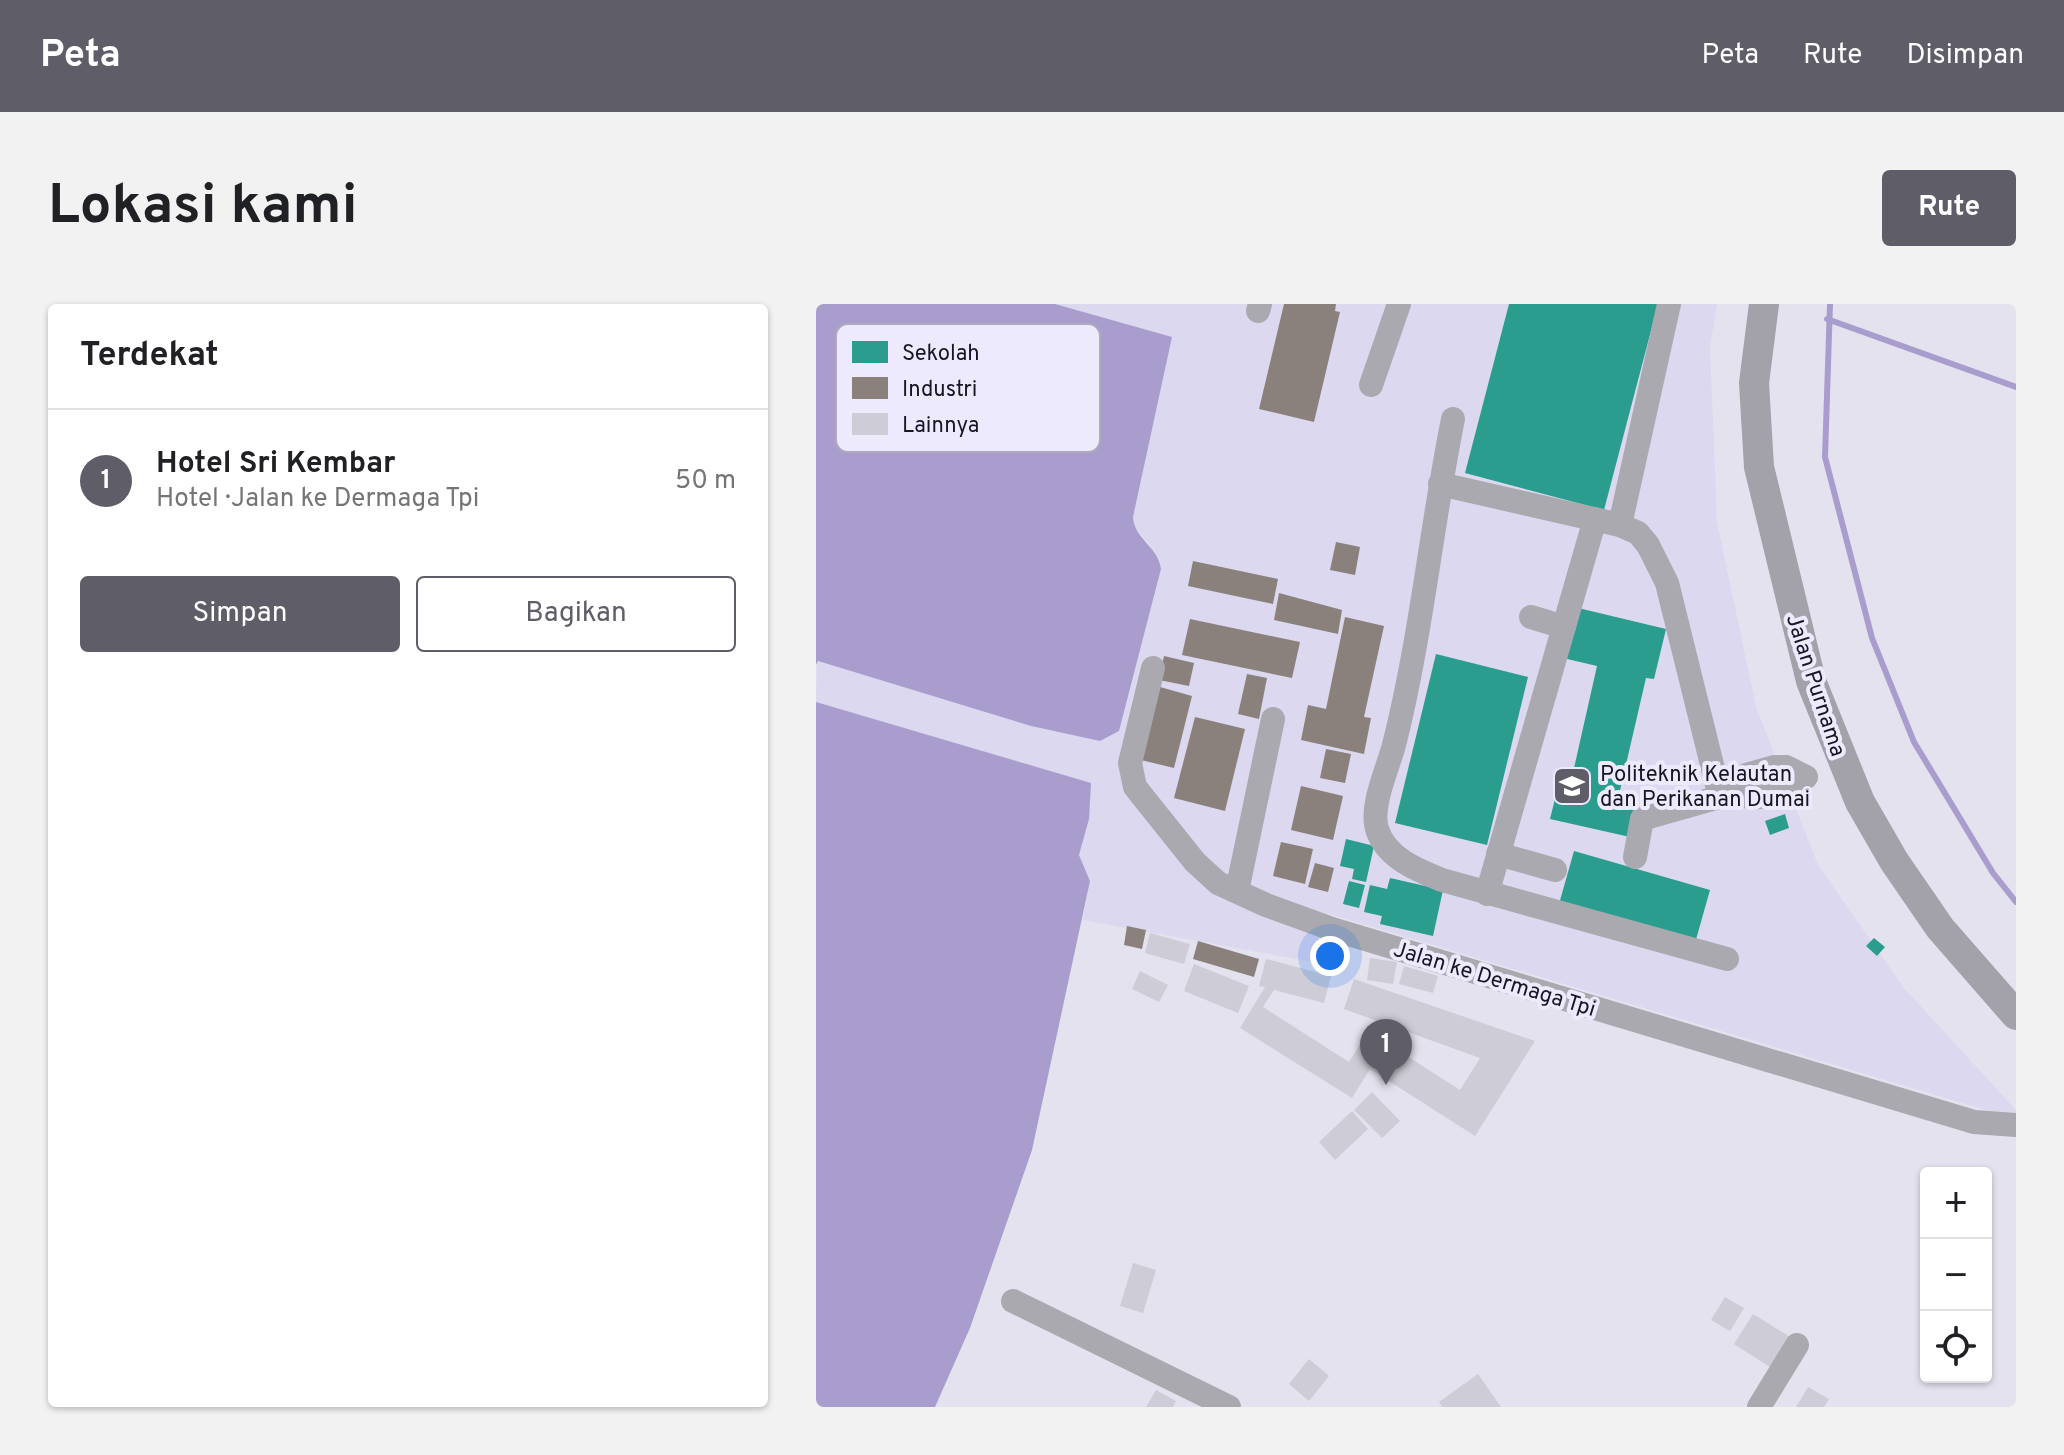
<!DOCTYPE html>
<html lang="id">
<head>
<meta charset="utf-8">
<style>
  :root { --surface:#fff; --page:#f2f2f2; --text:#202124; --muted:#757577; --line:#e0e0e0; --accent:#5f5d68 }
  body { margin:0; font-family:Overpass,sans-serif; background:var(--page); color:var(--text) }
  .controls { position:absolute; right:24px; bottom:24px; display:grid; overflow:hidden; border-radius:8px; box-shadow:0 2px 6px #0004 }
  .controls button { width:72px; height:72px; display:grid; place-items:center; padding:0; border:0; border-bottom:2px solid var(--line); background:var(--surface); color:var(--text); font:40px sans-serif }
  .you { position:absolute; left:514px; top:652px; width:28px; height:28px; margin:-20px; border:6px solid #fff; border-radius:50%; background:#1a73e8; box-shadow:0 0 0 12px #1a73e833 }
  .badge { display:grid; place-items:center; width:52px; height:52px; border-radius:50%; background:var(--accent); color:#fff; font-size:26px; font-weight:700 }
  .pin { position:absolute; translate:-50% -66px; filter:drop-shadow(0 2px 4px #0008) }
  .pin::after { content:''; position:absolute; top:42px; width:28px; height:24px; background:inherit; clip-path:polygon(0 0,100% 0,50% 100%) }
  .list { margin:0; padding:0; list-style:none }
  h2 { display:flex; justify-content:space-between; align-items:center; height:104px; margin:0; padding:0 32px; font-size:34px }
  h2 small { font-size:26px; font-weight:400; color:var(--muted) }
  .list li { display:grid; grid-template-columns:52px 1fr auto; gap:24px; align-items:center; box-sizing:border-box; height:144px; padding:0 32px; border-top:2px solid var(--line) }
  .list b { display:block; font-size:30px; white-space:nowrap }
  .list p { margin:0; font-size:26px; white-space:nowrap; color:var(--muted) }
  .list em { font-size:26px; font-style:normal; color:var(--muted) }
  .actions { display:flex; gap:16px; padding:24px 32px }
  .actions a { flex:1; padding:18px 0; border:2px solid var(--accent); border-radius:8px; text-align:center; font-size:28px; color:var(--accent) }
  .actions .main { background:var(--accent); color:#fff }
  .icon { flex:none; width:44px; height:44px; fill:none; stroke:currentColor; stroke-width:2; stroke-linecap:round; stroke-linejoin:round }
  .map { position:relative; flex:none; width:1200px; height:1103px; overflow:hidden; border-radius:8px }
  header { display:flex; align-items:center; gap:48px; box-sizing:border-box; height:112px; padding:0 40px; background:var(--accent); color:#fff }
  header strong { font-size:38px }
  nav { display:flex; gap:44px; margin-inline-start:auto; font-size:28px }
  .intro { display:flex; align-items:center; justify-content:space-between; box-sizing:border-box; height:192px; padding:0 48px }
  h1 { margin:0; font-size:56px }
  .button { padding:20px 36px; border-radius:8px; background:var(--accent); color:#fff; font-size:28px; font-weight:700 }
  main { display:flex; gap:48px; padding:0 48px }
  aside { flex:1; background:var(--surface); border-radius:8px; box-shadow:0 2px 6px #0004 }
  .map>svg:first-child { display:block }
  .built { fill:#dcd8ef }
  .water { fill:#a99dcd }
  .schools { fill:#2a9d8f }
  .industry { fill:#8a817c }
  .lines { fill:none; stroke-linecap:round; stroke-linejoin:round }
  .stream { stroke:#a99dcd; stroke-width:6 }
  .building { fill:#ceccd6 }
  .minor { stroke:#aaa9af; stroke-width:24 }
  .major { stroke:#a3a2aa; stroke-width:30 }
  .labels { text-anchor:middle; stroke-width:8; stroke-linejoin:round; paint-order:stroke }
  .street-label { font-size:22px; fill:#18161f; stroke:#eeeafe }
  .poi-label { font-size:22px; fill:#18161f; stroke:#eeeafe; text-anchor:start }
  .key { fill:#eeeafe; stroke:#aeaabb; stroke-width:2 }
  .key-label { font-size:22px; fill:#18161f }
</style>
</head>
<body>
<header>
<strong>Peta</strong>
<nav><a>Peta</a><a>Rute</a><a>Disimpan</a></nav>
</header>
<div class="intro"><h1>Lokasi kami</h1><a class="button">Rute</a></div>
<main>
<aside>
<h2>Terdekat<small></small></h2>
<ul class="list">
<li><span class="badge">1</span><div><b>Hotel Sri Kembar</b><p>Hotel · Jalan ke Dermaga Tpi</p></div><em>50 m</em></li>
</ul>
<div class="actions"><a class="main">Simpan</a><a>Bagikan</a></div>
</aside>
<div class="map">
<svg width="1200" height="1103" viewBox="0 0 1200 1103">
  <rect width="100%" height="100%" fill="#e4e2ef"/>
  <polygon class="built" points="239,0 901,0 894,43 901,218 940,403 1002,561 1088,684 1200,806 1200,815 510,609 497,658 267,616 274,577 263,551 273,515 0,398 1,357 215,422 284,437 303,427 345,266 333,239 317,223 317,213 356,33"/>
  <g class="water">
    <path d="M0,0H239L356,33L317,213C318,235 342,242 345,265L303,427L284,437L215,422L2,357L0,361Z"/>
    <polygon points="0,398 275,479 273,515 263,551 274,577 216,846 154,1024 119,1103 0,1103"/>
  </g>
  <g class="schools">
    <polygon points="693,0 842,0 788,206 649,169"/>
    <polygon points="758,303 850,325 838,375 830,374 802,495 822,500 814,533 734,515 743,479 754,482 781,362 747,354"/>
    <polygon points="620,350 712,373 671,541 579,519"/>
    <polygon points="969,510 973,524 954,531 949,517"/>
    <polygon points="530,535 558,542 550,578 536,575 538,565 524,562"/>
    <polygon points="758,547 894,586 879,639 743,600"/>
    <polygon points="574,574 627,586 617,632 564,620 566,612 548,608 554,581 571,585"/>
    <polygon points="533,577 549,581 543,604 527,600"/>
    <polygon points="1058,634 1069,643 1061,652 1050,642"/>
  </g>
  <g class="industry">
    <polygon points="468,0 520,0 519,7 524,8 498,118 443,105"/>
    <polygon points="520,238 544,243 539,271 514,266"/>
    <polygon points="377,257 462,275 457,300 372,282"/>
    <polygon points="463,289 526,306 522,330 458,316"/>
    <polygon points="529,313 568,322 548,413 555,414 548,450 485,436 492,401 510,405"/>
    <polygon points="374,315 484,338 476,374 366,351"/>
    <polygon points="348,352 378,359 373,382 343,376"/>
    <polygon points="431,370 451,374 443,415 422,410"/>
    <polygon points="344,383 376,392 358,464 325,456"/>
    <polygon points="379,413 429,425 409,507 358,494"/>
    <polygon points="510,445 535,450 529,479 504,474"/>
    <polygon points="485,482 527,492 517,536 475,526"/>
    <polygon points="465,538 497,545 489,580 457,572"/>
    <polygon points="499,559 518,564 512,588 492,583"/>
    <polygon points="311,622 330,626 326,645 308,641"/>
    <polygon points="382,637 443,655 438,673 377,655"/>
  </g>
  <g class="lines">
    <g class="stream">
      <polyline points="1014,0 1009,153 1056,334 1098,438 1177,569 1200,598"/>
      <polyline points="1011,15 1200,83"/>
    </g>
  </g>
  <g class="building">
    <polygon points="334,629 374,640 368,660 329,649"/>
    <polygon points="513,636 531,642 523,667 505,661"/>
    <polygon points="554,654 581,658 577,680 551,676"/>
    <polygon points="450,655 515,672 508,699 458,686 447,703 533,758 552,727 644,786 664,754 528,705 538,675 719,737 659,832 554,765 536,794 424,724 449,683 443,682"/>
    <polygon points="378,660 433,682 422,709 368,687"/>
    <polygon points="588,662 622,672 617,689 583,680"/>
    <polygon points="324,667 352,681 343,698 316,685"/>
    <polygon points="556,788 584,817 566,834 538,806"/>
    <polygon points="536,807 552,825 519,856 503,838"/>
    <polygon points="317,959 340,966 327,1009 304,1002"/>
    <polygon points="909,993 928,1004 914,1027 895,1016"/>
    <polygon points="937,1010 974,1033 954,1063 918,1040"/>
    <polygon points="493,1055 513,1072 493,1097 473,1080"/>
    <polygon points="662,1070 685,1103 626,1103 623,1098"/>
    <polygon points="992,1083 1013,1095 1008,1103 980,1103"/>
    <polygon points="340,1086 360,1097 357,1103 330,1103"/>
  </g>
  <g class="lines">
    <g class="minor">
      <polyline points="442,7 444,0"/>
      <polyline points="555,81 583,0"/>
      <path d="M637,115C615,224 605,335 578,441C572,464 554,502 561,525C570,554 601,566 626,576L911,655"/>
      <polyline points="624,180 804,221 822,229 832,241 851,279 904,493"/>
      <polyline points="804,221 853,0"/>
      <polyline points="715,313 748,323"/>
      <polyline points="337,364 314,459 319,483 379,558 402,579 450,601 516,625 1158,818 1200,821"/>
      <polyline points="958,463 930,471 921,488 935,494 965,490"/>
      <polyline points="961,463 970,463 990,473 968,489"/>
      <polyline points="682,550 739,566"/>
      <polyline points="819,553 826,515 921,488"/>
      <polyline points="421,587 457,415"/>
      <polyline points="671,590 779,215"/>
      <polyline points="197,997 413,1103"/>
      <polyline points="943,1103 981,1041"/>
    </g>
    <polyline class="major" points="948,0 938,79 943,163 995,377 1044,498 1078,557 1124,624 1200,711"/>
  </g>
  <defs>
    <g id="university-square" transform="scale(2)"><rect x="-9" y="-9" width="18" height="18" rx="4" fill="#5f5d68" stroke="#eeeafe"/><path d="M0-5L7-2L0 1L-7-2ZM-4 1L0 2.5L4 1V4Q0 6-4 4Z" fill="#fff"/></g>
  </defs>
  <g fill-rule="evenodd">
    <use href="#university-square" x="756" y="482"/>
  </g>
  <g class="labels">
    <g class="street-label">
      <text transform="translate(1001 381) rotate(72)" y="8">Jalan Purnama</text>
      <text transform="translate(679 674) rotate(17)" y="8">Jalan ke Dermaga Tpi</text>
    </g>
    <g class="poi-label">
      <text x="784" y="477">Politeknik Kelautan<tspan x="784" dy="25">dan Perikanan Dumai</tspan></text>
    </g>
  </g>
  <rect x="20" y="20" width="264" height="128" rx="12" class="key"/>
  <rect x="36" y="37" width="36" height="22" fill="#2a9d8f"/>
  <rect x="36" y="73" width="36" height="22" fill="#8a817c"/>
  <rect x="36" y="109" width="36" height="22" fill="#ceccd6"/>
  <g class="key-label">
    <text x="86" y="56">Sekolah</text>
    <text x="86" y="92">Industri</text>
    <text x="86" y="128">Lainnya</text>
  </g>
</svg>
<div class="controls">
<button>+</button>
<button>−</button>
<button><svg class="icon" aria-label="locate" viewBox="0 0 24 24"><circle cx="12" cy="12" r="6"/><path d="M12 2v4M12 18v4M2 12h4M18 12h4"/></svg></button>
</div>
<div class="you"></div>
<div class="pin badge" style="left:570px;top:781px">1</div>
</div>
</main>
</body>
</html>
